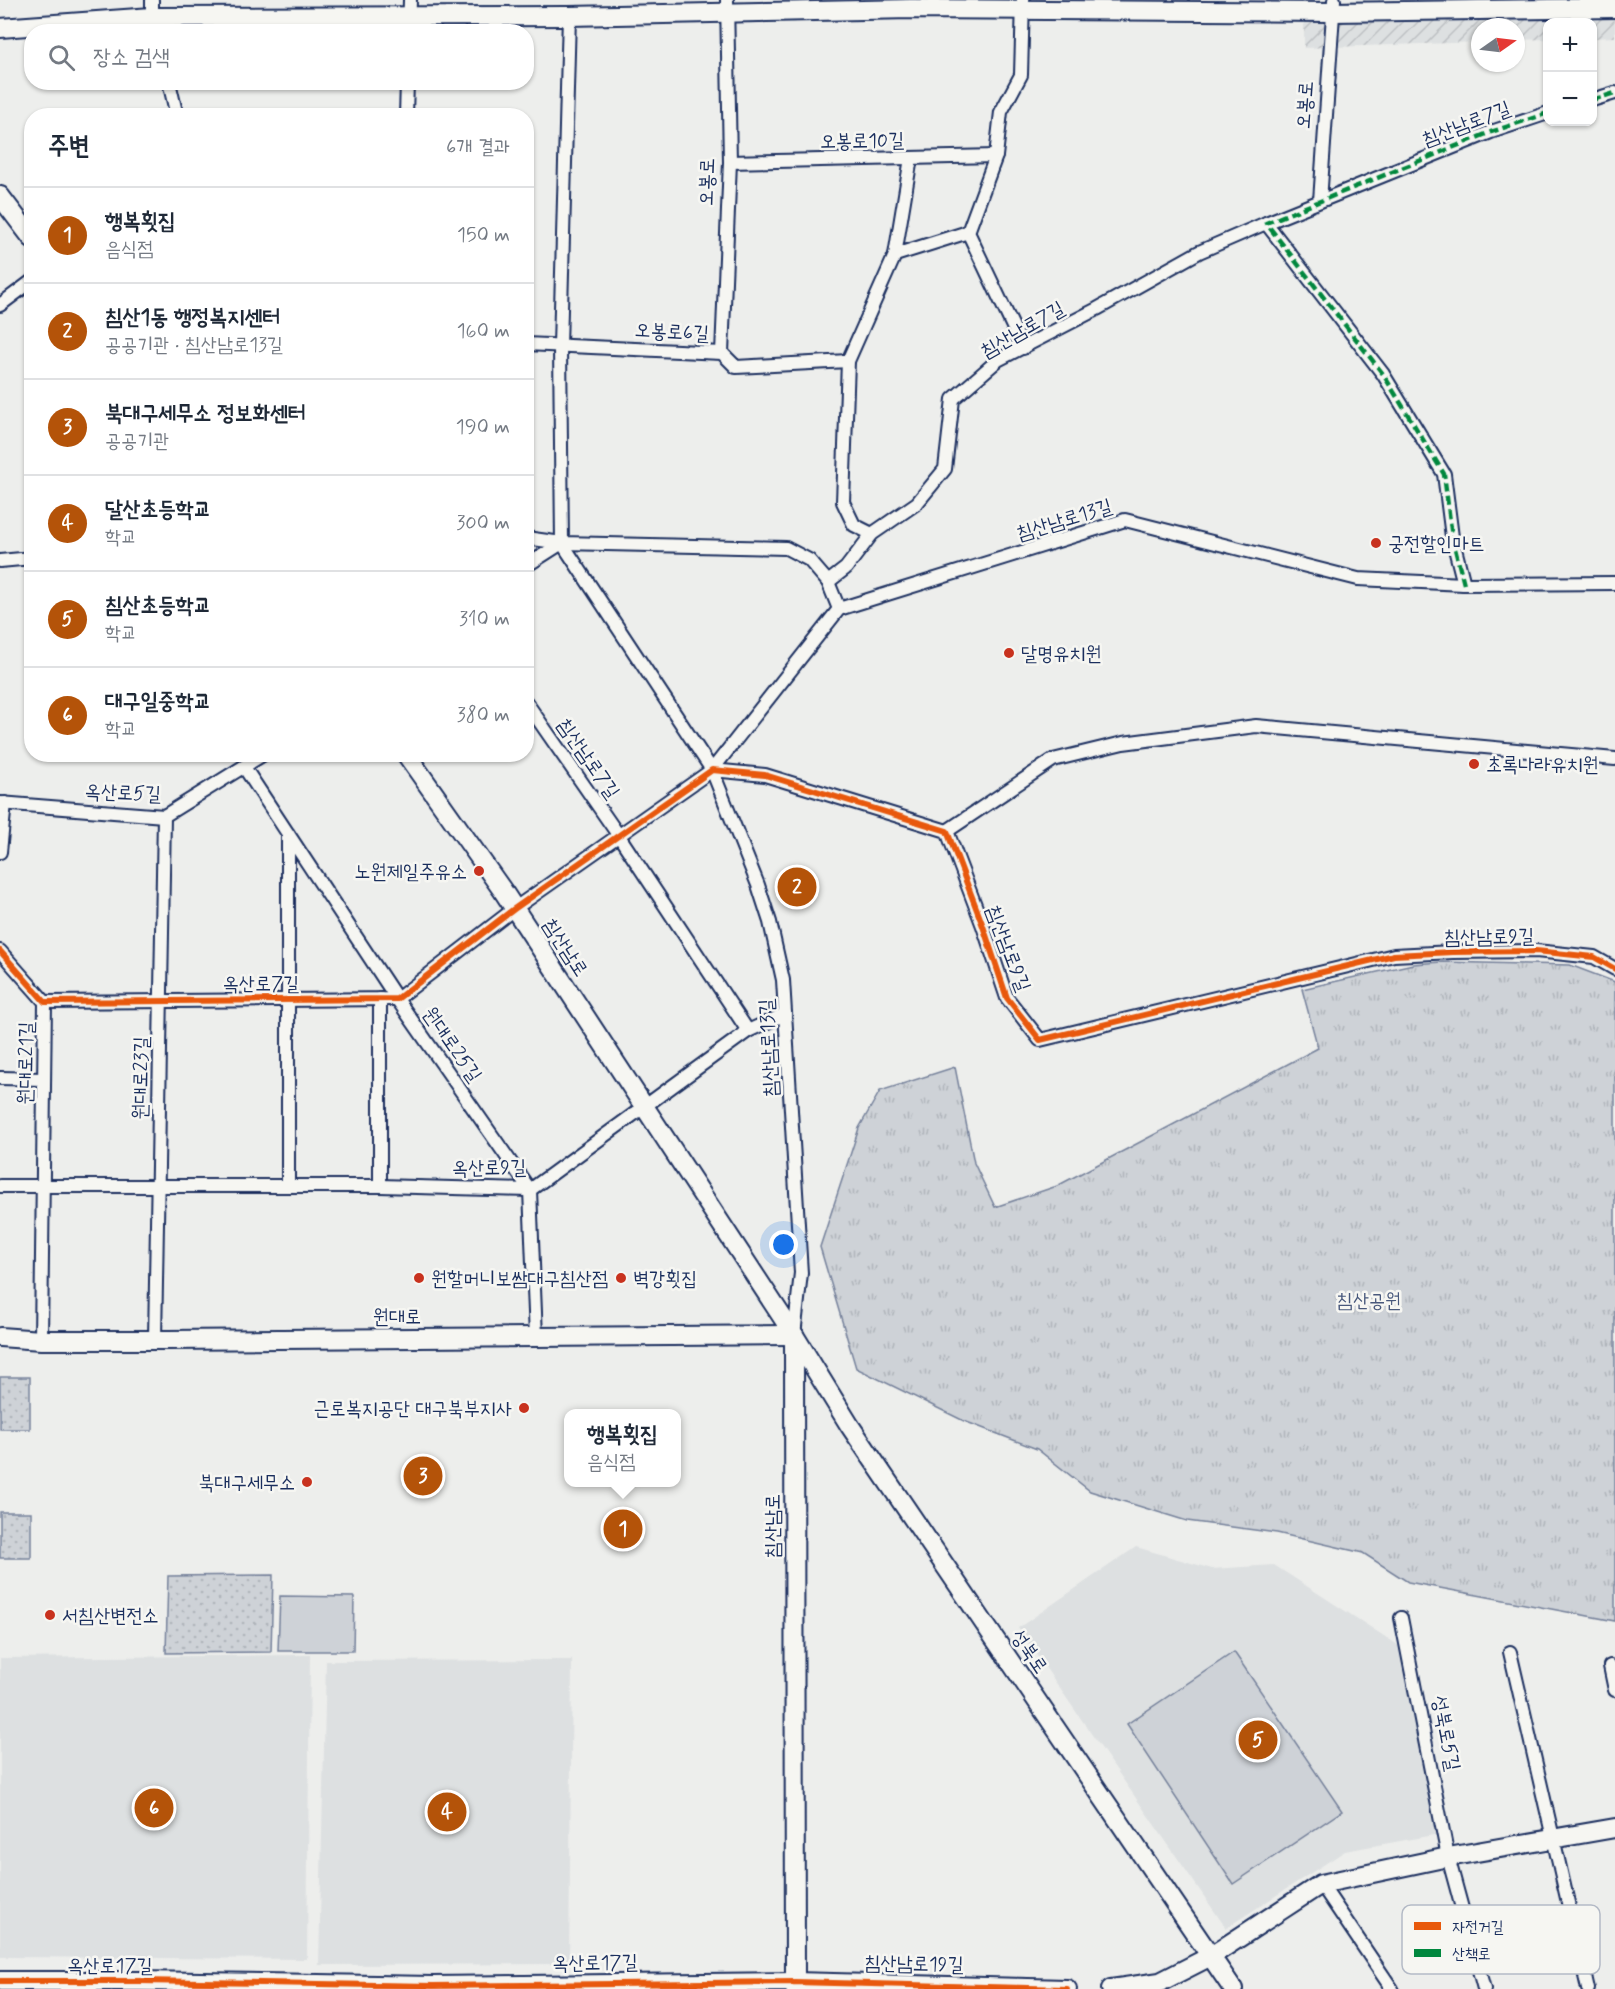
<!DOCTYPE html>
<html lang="ko">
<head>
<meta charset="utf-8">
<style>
  :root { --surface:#fff; --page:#f6f6f7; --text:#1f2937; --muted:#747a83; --line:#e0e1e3; --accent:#b45309 }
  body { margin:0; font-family:Mynerve,"Poor Story",sans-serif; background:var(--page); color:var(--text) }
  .controls { position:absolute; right:18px; top:18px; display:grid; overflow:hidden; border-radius:12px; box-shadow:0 2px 4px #0004 }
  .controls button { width:54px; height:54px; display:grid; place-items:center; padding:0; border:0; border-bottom:2px solid var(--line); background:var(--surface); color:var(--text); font:30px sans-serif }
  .compass { position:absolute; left:1471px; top:18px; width:54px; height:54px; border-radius:50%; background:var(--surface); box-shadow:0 2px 4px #0004; rotate:76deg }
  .you { position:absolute; left:784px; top:1245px; width:21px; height:21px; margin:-15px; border:4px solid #fff; border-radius:50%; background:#1a73e8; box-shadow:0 0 0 9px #1a73e833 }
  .badge { display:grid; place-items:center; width:39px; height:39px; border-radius:50%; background:var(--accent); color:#fff; font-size:20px; font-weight:700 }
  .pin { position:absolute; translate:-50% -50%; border:3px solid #fff; box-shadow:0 2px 6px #0006 }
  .popup { position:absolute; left:564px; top:1409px; width:117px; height:78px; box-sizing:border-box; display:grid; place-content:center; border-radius:12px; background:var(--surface); filter:drop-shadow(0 2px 4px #0005); font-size:20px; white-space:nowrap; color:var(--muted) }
  .popup b { font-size:22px; color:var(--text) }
  .popup::after { content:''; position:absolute; left:50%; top:100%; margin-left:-12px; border:12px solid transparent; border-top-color:var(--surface) }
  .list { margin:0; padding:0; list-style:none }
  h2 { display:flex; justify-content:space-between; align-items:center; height:78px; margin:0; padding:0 24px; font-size:26px }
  h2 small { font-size:20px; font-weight:400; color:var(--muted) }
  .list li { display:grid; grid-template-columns:39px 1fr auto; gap:18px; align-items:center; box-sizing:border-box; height:96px; padding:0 24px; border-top:2px solid var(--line) }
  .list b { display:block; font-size:22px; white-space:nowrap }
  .list p { margin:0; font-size:20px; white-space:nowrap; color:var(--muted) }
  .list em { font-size:20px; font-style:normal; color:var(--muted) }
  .icon { flex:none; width:33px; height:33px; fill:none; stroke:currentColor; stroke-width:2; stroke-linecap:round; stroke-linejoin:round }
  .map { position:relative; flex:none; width:1615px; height:1989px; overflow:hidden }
  .search { position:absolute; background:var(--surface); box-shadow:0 2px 4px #0004; left:24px; top:24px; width:510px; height:66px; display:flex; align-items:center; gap:15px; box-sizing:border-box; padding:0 21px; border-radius:24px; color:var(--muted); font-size:22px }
  .panel { position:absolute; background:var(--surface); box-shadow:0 2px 4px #0004; left:24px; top:108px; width:510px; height:654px; border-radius:24px }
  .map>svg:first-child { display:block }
  .built { fill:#dde0e1 }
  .industrial { fill:url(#industrial-furrows) }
  .grass { fill:url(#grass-dots); stroke:#74809a; stroke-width:1.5 }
  .park { fill:url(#park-tufts); stroke:#74809a; stroke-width:1.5 }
  .pitch { fill:#ced2d7; stroke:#74809a; stroke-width:1.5 }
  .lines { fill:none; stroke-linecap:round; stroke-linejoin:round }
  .street-casing { stroke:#1b2f5e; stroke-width:16 }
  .secondary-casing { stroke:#1b2f5e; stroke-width:22 }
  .street { stroke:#f6f6f2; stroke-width:12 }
  .secondary { stroke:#f6f6f2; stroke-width:18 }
  .quiet { stroke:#00873e; stroke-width:4.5; stroke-dasharray:9 4.5; stroke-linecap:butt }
  .cycleway-casing { stroke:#f6f6f2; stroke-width:10 }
  .cycleway { stroke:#e8590c; stroke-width:6 }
  .poi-dot { fill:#c8321e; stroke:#f6f6f2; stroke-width:2 }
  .labels { text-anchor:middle; stroke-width:5; stroke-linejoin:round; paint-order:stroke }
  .street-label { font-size:20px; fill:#1b2f5e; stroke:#f6f6f2 }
  .poi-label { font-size:20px; fill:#1b2f5e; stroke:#f6f6f2; text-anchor:start }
  .park-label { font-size:20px; fill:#48587c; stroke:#f6f6f2 }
  .key { fill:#f6f6f2; stroke:#b4bac6; stroke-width:1.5 }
  .key-label { font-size:16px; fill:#1b2f5e }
</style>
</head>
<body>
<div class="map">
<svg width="1615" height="1989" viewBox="0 0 1615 1989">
  <defs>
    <pattern id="industrial-furrows" width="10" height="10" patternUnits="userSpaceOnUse" patternTransform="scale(1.5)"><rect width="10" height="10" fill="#dde0e1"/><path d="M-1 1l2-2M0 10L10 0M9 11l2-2" fill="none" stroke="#bdc0c3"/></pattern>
    <pattern id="grass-dots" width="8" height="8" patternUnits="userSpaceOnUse" patternTransform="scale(1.5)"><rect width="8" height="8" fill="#ced2d7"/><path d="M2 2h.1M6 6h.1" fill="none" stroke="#b0b5bb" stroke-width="1.8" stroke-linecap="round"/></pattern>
    <pattern id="park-tufts" width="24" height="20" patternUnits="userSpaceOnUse" patternTransform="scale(1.5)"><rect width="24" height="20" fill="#ced2d7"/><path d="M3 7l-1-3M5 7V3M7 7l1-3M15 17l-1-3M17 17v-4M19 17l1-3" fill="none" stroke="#b0b5bb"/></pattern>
  </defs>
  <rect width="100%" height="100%" fill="#edeeec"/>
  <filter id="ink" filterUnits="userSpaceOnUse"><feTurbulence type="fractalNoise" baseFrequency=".0167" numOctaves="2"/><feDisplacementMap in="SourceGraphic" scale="12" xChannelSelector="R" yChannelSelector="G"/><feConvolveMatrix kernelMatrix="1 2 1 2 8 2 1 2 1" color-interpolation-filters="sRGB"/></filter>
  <g filter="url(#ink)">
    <g class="built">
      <polygon points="1136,1547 1212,1569 1274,1565 1401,1647 1439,1834 1345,1851 1226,1928 1018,1628"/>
      <polygon points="310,1655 307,1959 0,1957 0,1658"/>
      <polygon points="572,1660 569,1964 319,1965 326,1661"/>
    </g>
    <polygon class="industrial" points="1304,0 1615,0 1615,37 1593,38 1592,22 1548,22 1547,39 1516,40 1516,27 1480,27 1480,42 1304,48"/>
    <g class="grass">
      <rect x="0" y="1377" width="30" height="52"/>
      <rect x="0" y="1512" width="31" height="46"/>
      <polygon points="273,1575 271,1652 166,1653 168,1576"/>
    </g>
    <polygon class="park" points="1442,962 1570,965 1615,982 1615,1621 1408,1582 1363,1553 1277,1533 1187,1521 1090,1491 1037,1449 964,1421 856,1368 820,1247 859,1128 880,1091 955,1067 974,1163 995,1207 1057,1186 1318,1048 1302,989 1413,964"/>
    <g class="pitch">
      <polygon points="280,1596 354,1597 353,1651 278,1651"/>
      <polygon points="1234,1652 1342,1811 1233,1884 1127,1724"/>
    </g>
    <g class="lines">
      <g class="street-casing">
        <g id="street">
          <polyline points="152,0 152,17 156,32"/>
          <polyline points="409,32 410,0"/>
          <polyline points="169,82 177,116"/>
          <polyline points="1592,100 1615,93"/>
          <polyline points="406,116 407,82"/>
          <polyline points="730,162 996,156"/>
          <polyline points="1320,201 1334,0"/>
          <polyline points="1266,223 1383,374 1444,474 1452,537 1464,584"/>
          <polyline points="895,255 968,232"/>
          <polyline points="0,305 32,281"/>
          <polyline points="526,344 722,353 736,367 848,361"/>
          <polyline points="1023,348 968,232 996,156 1001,112 1021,75 1023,0"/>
          <polyline points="722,353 730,162 727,0"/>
          <polyline points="872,534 854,525 843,502 848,361 895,255 911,158"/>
          <polyline points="526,538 562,543 786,548 809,560 828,582 839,609"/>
          <polyline points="562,543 712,770 758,885 770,922 783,980 801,1273 794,1335"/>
          <polyline points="562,543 560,346 569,16"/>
          <polyline points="0,561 32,558"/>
          <polyline points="526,566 562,543"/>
          <polyline points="828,582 846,568 872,534 917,503 945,469 953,399 998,360 1097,309 1199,252 1266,223 1491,132 1548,113"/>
          <polyline points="526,702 619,836 748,1031"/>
          <polyline points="244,767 397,999 530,1190 536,1337"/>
          <polyline points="712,770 839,609 1125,520 1358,579 1464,584 1615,583"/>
          <polyline points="0,803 164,816 264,754"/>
          <polyline points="947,831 1053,760 1123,743 1256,726 1615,759"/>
          <polyline points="288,834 288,1185"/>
          <polyline points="0,852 5,803"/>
          <polyline points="0,951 45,1002 397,999 514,909 712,770 765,775 947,831 983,926 1007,998 1040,1040 1394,955 1453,952 1536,951 1594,957 1615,969"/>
          <polyline points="0,1078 44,1079"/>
          <polyline points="0,1186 380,1186 530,1190 748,1031 785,1014"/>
          <polyline points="380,1186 380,999"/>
          <polyline points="41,1340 45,1002"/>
          <polyline points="155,1340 164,816"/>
          <polyline points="1401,1618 1448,1857 1484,1989"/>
          <polyline points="1510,1652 1588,1989"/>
          <polyline points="1610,1666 1615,1690"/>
          <polyline points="1321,1884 1392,1989"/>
        </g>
      </g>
      <g class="secondary-casing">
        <g id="secondary">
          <polyline points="0,28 152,17 569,16 911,9 1333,12 1615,8"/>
          <polyline points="0,196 32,238"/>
          <polyline points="406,754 503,891 794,1335 850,1426 1233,1989"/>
          <polyline points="794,1335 795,1989"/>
          <polyline points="0,1337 41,1340 167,1340 794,1335"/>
          <polyline points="0,1981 139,1981 433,1986 795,1982 1067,1989"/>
          <polyline points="1111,1989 1160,1982 1211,1956 1321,1884 1448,1857 1615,1828"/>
        </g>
      </g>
      <use href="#street" class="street"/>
      <use href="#secondary" class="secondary"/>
      <g class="quiet">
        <polyline points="1592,100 1615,93"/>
        <polyline points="1464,584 1452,537 1444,474 1383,374 1266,223 1491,132 1548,113"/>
      </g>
      <g class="cycleway-casing">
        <g id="cycleway">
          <polyline points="0,951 45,1002 397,999 514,909 712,770 765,775 947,831 983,926 1007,998 1040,1040 1394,955 1453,952 1536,951 1594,957 1615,969"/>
          <polyline points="0,1981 139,1981 433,1986 795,1982 1067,1989"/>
        </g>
      </g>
      <use href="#cycleway" class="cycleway"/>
    </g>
  </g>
  <g class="poi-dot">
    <circle cx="1376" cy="543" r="6"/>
    <circle cx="1009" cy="653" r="6"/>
    <circle cx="1474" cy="764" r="6"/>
    <circle cx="479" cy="871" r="6"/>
    <circle cx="419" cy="1278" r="6"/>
    <circle cx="621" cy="1278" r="6"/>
    <circle cx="524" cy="1408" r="6"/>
    <circle cx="307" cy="1482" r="6"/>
    <circle cx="50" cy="1615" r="6"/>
  </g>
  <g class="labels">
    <g class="street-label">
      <text transform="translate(1304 105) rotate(-86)" y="7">오봉로</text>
      <text transform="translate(1466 123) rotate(-21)" y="7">침산남로7길</text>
      <text transform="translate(862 140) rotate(-1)" y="7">오봉로10길</text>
      <text transform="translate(706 182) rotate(-88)" y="7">오봉로</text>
      <text transform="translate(1022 329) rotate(-30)" y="7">침산남로7길</text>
      <text transform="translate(672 331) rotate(3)" y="7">오봉로6길</text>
      <text transform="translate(1064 519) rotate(-17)" y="7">침산남로13길</text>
      <text transform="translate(589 758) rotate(55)" y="7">침산남로7길</text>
      <text transform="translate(123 792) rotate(2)" y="7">옥산로5길</text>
      <text transform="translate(1489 936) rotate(-1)" y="7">침산남로9길</text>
      <text transform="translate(566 947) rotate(57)" y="7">침산남로</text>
      <text transform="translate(1009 948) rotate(69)" y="7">침산남로9길</text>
      <text x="261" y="990">옥산로7길</text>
      <text transform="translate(453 1044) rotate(55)" y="7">원대로25길</text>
      <text transform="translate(768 1048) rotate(-93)" y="7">침산남로13길</text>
      <text transform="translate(25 1063) rotate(-89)" y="7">원대로21길</text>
      <text transform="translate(140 1078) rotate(-89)" y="7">원대로23길</text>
      <text transform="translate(489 1167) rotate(-1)" y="7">옥산로9길</text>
      <text x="397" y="1323">원대로</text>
      <text transform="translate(772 1526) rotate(-90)" y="7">침산남로</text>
      <text transform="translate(1030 1651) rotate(56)" y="7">성북로</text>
      <text transform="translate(1447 1733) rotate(79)" y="7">성북로5길</text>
      <text transform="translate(595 1962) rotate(-1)" y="7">옥산로17길</text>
      <text transform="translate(914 1963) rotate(1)" y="7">침산남로19길</text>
      <text x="110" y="1972">옥산로17길</text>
    </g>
    <g class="poi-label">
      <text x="1388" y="550">궁전할인마트</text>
      <text x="1021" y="660">달명유치원</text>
      <text x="1486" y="771">초록나라유치원</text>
      <text x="467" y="878" text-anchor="end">노원제일주유소</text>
      <text x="431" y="1285">원할머니보쌈대구침산점</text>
      <text x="633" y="1285">벽강횟집</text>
      <text x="512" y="1415" text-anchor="end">근로복지공단 대구북부지사</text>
      <text x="295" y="1489" text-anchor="end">북대구세무소</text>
      <text x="62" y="1622">서침산변전소</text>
    </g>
    <g class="park-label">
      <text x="1369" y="1307">침산공원</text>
    </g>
  </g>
  <rect x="1402" y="1905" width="198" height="69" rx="9" class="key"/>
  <rect x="1414" y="1922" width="27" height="8" fill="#e8590c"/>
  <rect x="1414" y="1949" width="27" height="8" fill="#00873e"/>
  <g class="key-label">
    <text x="1452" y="1932">자전거길</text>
    <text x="1452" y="1959">산책로</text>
  </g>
</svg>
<div class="controls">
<button>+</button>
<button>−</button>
</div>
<svg class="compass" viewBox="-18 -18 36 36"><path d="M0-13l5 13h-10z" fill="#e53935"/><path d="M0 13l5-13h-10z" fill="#747a83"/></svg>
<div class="you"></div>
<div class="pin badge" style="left:623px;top:1529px">1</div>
<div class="popup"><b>행복횟집</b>음식점</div>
<div class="pin badge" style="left:797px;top:887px">2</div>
<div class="pin badge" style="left:423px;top:1476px">3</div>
<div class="pin badge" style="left:447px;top:1812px">4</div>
<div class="pin badge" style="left:1258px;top:1740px">5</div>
<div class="pin badge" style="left:154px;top:1808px">6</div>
<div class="search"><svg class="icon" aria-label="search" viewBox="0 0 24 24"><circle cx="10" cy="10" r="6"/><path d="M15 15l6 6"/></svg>장소 검색</div>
<section class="panel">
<h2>주변<small>6개 결과</small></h2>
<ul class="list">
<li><span class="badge">1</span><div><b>행복횟집</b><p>음식점</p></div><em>150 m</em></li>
<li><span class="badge">2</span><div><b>침산1동 행정복지센터</b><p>공공기관 · 침산남로13길</p></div><em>160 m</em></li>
<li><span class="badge">3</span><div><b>북대구세무소 정보화센터</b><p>공공기관</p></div><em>190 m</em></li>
<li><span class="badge">4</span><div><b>달산초등학교</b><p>학교</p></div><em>300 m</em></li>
<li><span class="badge">5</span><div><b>침산초등학교</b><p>학교</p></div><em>310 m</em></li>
<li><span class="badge">6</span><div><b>대구일중학교</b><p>학교</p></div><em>380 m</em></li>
</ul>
</section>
</div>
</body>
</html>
